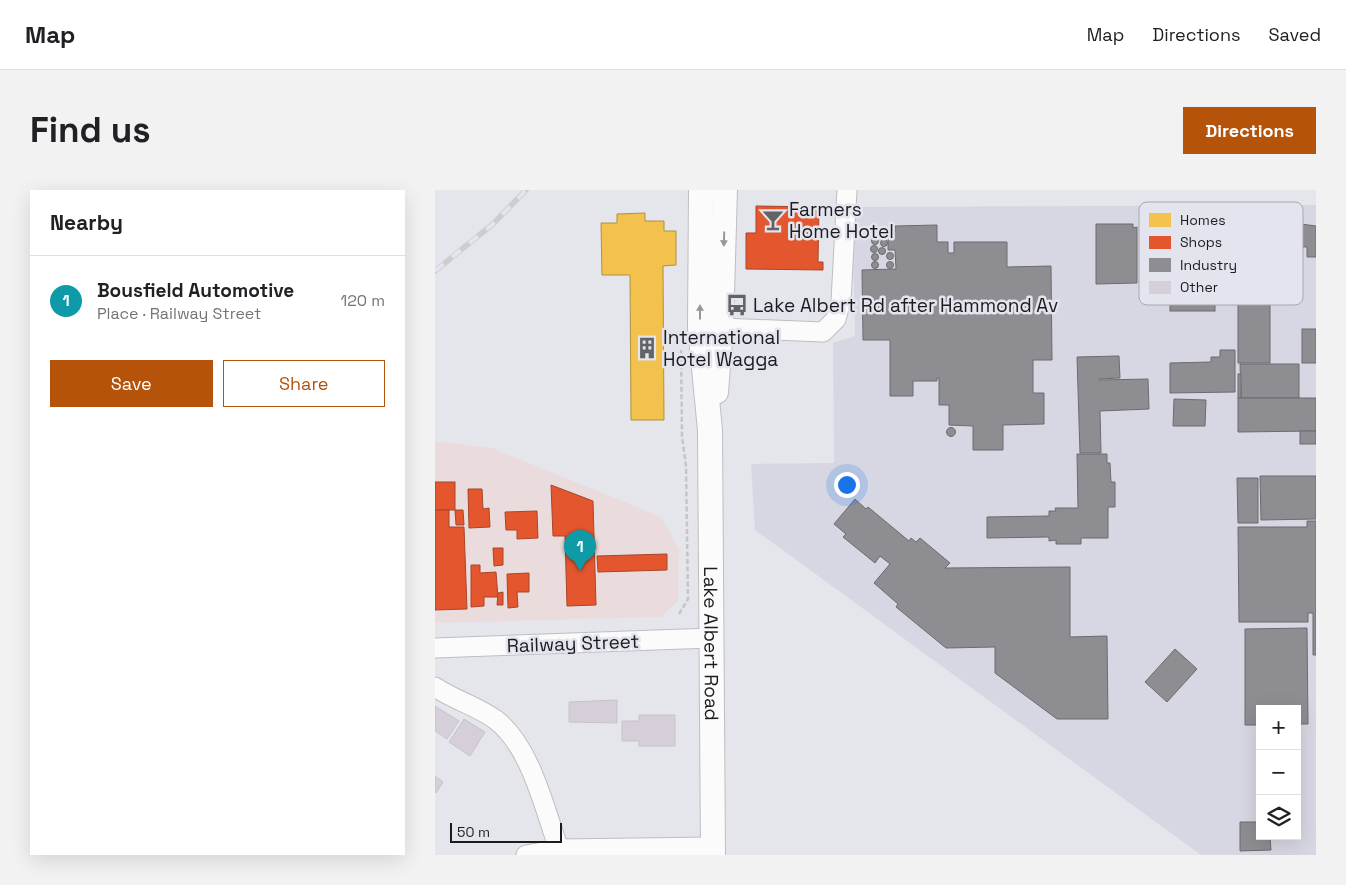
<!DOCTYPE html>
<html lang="en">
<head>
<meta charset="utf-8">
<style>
  :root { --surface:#fff; --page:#f2f2f2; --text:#202124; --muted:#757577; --line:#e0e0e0; --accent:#b45309 }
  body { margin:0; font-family:"Space Grotesk",sans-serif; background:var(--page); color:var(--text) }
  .controls { position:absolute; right:15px; bottom:15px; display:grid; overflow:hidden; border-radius:0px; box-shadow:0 5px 20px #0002 }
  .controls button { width:45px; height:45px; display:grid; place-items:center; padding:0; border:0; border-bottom:1px solid var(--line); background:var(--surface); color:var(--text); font:25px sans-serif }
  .scale { position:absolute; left:15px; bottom:12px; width:112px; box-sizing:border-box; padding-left:5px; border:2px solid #1c1c1f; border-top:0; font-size:14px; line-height:18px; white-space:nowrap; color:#1c1c1f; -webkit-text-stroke:4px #e3e4ed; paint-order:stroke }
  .you { position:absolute; left:411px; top:294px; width:18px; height:18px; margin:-12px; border:4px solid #fff; border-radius:50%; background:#1a73e8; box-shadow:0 0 0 8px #1a73e833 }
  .badge { display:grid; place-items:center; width:32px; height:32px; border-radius:50%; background:var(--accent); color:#fff; font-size:16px; font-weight:700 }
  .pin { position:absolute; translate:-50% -41px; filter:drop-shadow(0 1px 2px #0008) }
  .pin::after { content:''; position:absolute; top:26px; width:18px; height:15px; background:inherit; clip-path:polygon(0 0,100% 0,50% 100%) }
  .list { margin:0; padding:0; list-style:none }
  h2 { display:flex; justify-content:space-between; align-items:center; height:65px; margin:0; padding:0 20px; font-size:21px }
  h2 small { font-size:16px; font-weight:400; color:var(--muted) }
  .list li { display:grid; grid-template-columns:32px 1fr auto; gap:15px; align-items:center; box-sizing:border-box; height:90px; padding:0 20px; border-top:1px solid var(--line) }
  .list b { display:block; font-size:19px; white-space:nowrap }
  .list p { margin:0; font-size:16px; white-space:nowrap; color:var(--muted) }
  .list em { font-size:16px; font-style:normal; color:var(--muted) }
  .actions { display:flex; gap:10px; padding:15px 20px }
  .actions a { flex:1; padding:11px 0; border:1px solid var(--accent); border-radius:0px; text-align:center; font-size:18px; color:var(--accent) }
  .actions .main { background:var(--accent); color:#fff }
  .icon { flex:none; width:28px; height:28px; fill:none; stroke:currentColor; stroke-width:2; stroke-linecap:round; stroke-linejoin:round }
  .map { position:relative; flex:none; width:881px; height:665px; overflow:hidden; border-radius:0px }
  header { display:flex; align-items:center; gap:30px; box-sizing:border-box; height:70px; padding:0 25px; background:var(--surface); border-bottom:1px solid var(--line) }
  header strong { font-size:24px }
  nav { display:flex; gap:28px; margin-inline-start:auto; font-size:18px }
  .intro { display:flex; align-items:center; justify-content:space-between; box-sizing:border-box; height:120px; padding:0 30px }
  h1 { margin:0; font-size:35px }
  .button { padding:12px 22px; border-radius:0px; background:var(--accent); color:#fff; font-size:18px; font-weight:700 }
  main { display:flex; gap:30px; padding:0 30px }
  aside { flex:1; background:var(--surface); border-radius:0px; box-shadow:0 5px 20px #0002 }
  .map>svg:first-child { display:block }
  .commercial { fill:#eadcdd }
  .built { fill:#d6d7e2; fill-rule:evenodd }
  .homes { fill:#f2c14e; stroke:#b29040 }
  .shops { fill:#e4572e; stroke:#a8452a }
  .industry { fill:#8d8d92; stroke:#6b6b70 }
  .building { fill:#d6cfd9; stroke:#c5c4c8 }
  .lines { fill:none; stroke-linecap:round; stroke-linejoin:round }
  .minor-casing { stroke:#bebec2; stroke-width:21 }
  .major-casing { stroke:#bebec2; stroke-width:26 }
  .path { stroke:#c5c5c7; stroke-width:2.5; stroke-dasharray:5 2.5; stroke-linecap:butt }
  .minor { stroke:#fbfbfc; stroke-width:19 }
  .major { stroke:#fbfbfc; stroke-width:24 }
  .rail-casing { stroke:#cdcdcf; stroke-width:5.5 }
  .rail { stroke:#e3e4ed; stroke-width:4; stroke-dasharray:11; stroke-linecap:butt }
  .oneway { fill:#979799 }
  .labels { text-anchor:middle; stroke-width:5; stroke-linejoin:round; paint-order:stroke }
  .poi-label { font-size:19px; fill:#1c1c1f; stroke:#e3e4ed; text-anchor:start }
  .street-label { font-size:19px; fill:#1c1c1f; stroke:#e3e4ed }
  .key { fill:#e3e4ed; stroke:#a7a8af; stroke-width:1 }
  .key-label { font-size:14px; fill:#1c1c1f }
</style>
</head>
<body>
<header>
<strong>Map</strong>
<nav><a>Map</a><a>Directions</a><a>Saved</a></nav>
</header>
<div class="intro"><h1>Find us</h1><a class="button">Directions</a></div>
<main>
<aside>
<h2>Nearby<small></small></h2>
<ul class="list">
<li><span class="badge" style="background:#0f9aa8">1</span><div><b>Bousfield Automotive</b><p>Place · Railway Street</p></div><em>120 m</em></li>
</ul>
<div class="actions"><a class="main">Save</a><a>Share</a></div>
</aside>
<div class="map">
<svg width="881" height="665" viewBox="0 0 881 665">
  <rect width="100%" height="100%" fill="#e5e6eb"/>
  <polygon class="commercial" points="0,251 57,258 226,327 244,359 243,411 226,427 0,433"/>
  <path class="built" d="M881,15V665H766L320,340L316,274L399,273L398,153L420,146L417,17ZM825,519H862V646H825Z"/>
  <polygon class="homes" points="210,23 210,31 229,31 229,41 241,41 241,75 228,76 229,230 196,230 195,85 167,85 166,33 182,33 182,24"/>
  <g class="shops">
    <polygon points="321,16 384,17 383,72 388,72 388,80 311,79 311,43 321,43"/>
    <rect x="0" y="292" width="20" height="28"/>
    <polygon points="116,295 158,311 161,415 132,416 130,346 118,346"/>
    <polygon points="33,299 47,299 48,319 54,318 55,337 34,338"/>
    <polygon points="0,320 14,320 14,337 29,337 32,419 0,420"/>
    <polygon points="20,320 28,320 29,335 21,335"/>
    <polygon points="102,321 103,348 82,349 82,340 71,340 70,322"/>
    <polygon points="58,358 68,358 68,375 59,376"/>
    <polygon points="232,364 232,380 163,382 162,366"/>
    <polygon points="36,375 45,375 45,383 61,382 63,407 49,407 49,416 36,417"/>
    <polygon points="94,383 94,402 82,402 83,417 73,418 72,384"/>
    <polygon points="68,402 68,415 62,415 63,403"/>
  </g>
  <g class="industry">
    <polygon points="858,33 881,36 881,67 872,67 872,57 844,56 844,43 850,43 850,37 858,37"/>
    <polygon points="661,34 698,34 698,38 702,37 702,93 661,94"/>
    <polygon points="502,35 502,52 513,52 513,63 519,63 519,52 572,52 572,77 616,76 617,170 598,170 598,203 609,203 609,234 568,235 568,260 538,260 538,236 514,235 514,215 504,215 504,188 502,188 502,191 478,191 478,206 455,206 455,150 428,150 427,80 461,79 460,60 453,60 453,43 460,42 460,36"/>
    <circle cx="449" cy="46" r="3"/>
    <circle cx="440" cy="51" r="3.5"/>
    <circle cx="449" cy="53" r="3.5"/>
    <circle cx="439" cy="59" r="3.5"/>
    <circle cx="447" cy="61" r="3.5"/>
    <circle cx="455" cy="66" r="3.5"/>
    <circle cx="440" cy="67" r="3.5"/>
    <circle cx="440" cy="75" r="3.5"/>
    <circle cx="455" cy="75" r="3.5"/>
    <rect x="803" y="106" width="32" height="67"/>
    <rect x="735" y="107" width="45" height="14"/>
    <rect x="867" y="139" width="14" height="34"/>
    <polygon points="785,160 800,160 800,202 735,203 735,173 776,172 776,167 785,167"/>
    <polygon points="684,166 685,188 664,189 664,190 713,189 714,219 665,221 666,263 645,263 642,167"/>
    <polygon points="805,174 864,174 864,208 806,208"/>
    <rect x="803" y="184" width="3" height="24"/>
    <polygon points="803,208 881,208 881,241 803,242"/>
    <polygon points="739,209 771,210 770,236 738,236"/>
    <circle cx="516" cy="242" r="4.5"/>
    <rect x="865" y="241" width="16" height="13"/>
    <polygon points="642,264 672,264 672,273 675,273 676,292 680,292 680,317 673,317 673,348 646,348 646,354 621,354 621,350 614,351 614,347 552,348 552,327 614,326 614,321 621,321 620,318 643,318"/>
    <polygon points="825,286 881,286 881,329 826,330"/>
    <polygon points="802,288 823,288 823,333 803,333"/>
    <polygon points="420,309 431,319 433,317 474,351 476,348 481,352 485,348 515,373 510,378 635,377 635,447 672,446 673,529 622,529 560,483 560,457 511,458 461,417 463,414 439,393 455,374 445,366 440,373 408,347 411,344 399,334"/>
    <polygon points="872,331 881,331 881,465 878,465 878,423 873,423 873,432 804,432 803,337 872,337"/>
    <polygon points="872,438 873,534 862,534 862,519 825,519 825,535 810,535 810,439"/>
    <polygon points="740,459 762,479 732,512 710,492"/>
    <polygon points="805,632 825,632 825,646 835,646 836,660 805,661"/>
  </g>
  <g class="building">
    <polygon points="182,510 182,533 134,532 134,512"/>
    <polygon points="0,516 24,531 12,549 0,541"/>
    <polygon points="204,525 240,525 240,556 204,556 204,551 187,551 187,531 204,531"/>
    <polygon points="29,529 50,542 35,566 14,552"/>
    <polygon points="0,586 8,592 1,603 0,602"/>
  </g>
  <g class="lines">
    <g class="minor-casing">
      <g id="minor">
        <polyline points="286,138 388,142 401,129 406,111 412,0"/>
        <polyline points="0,458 277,448"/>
        <path d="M0,497C19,510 42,516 61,530C96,557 109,618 124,659L278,657"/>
        <polyline points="91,665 124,659"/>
      </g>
    </g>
    <g class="major-casing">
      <g id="major">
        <path id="s1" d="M266,0L265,138L275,240L278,665"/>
        <polyline points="281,202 286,138 290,0"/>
      </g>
    </g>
    <polyline class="path" points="244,424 253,409 251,276 247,246 246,160"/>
    <use href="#minor" class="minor"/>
    <use href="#major" class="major"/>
    <g class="rail-casing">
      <polyline id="rail" points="0,81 58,34 91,0"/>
    </g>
    <use href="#rail" class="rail"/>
  </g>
  <defs><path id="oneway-solid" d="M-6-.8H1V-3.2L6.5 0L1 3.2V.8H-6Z" transform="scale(1.25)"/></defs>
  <g class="oneway">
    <use href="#oneway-solid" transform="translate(289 49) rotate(92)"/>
    <use href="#oneway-solid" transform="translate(265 122) rotate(-90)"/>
  </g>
  <defs>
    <g id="bar-bare" transform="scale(1.725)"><path d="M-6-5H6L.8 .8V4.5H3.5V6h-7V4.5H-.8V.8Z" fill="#626366" stroke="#e3e4ed" stroke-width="2.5" paint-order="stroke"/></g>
    <g id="bus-bare" transform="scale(1.725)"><path d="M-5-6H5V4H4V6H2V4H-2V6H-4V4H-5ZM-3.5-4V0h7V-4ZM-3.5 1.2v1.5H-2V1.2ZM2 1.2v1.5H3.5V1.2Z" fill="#626366" stroke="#e3e4ed" stroke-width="2.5" paint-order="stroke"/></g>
    <g id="building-bare" transform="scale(1.725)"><path d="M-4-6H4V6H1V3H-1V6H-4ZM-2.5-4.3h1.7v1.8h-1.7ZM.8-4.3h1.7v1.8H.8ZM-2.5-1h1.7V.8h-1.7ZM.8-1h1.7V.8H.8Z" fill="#626366" stroke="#e3e4ed" stroke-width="2.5" paint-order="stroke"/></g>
  </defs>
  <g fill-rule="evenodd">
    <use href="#bar-bare" x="338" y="30"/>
    <use href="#bus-bare" x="302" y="115"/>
    <use href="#building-bare" x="212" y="158"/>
  </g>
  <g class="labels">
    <g class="poi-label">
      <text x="354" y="26">Farmers<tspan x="354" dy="22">Home Hotel</tspan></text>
      <text x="318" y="122">Lake Albert Rd after Hammond Av</text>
      <text x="228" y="154">International<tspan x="228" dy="22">Hotel Wagga</tspan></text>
    </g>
    <g class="street-label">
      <text transform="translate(138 453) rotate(-2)" y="7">Railway Street</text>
      <text dy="7" stroke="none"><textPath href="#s1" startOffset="454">Lake Albert Road</textPath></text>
    </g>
  </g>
  <rect x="704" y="12" width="164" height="103" rx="8" class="key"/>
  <rect x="714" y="23" width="22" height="14" fill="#f2c14e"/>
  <rect x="714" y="46" width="22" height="13" fill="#e4572e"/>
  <rect x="714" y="68" width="22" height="14" fill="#8d8d92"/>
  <rect x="714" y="91" width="22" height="13" fill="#d6cfd9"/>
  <g class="key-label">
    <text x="745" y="35">Homes</text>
    <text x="745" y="57">Shops</text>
    <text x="745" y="80">Industry</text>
    <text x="745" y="102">Other</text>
  </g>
</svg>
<div class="controls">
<button>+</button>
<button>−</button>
<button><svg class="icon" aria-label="layers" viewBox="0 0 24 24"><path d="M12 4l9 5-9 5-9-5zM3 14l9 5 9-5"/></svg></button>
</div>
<div class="scale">50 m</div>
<div class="you"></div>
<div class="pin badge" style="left:145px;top:381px;background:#0f9aa8">1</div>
</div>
</main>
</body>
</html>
